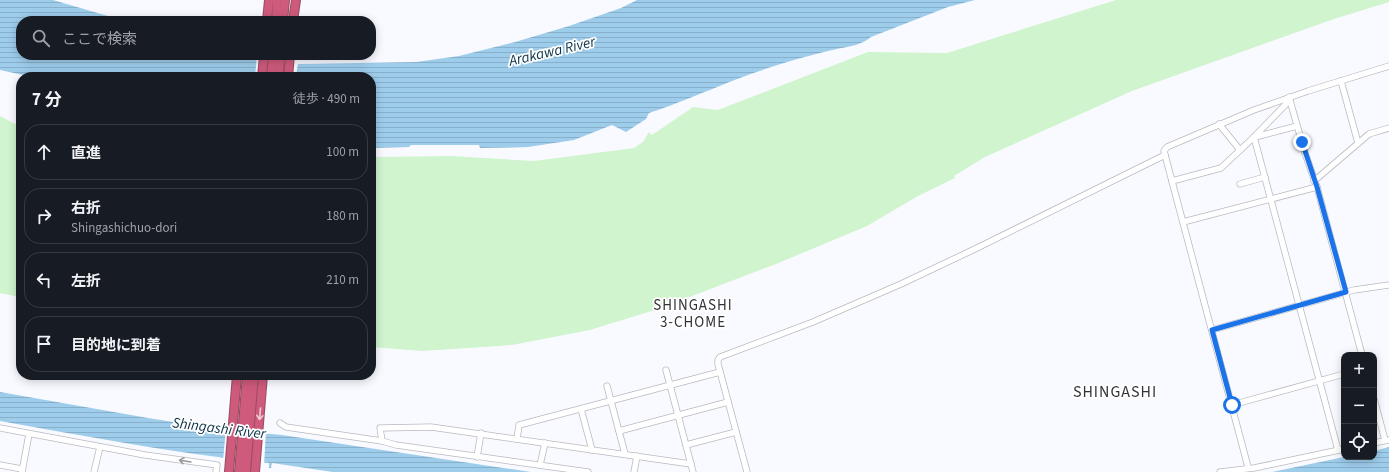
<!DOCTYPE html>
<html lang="ja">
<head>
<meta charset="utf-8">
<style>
  :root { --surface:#171b24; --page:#242831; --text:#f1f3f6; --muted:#9ea1a6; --line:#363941 }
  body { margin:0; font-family:"Source Sans 3","Noto Sans JP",sans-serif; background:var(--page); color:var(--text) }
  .controls { position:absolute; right:12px; bottom:12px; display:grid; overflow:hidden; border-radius:8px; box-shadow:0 2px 10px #0003 }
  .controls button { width:36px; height:36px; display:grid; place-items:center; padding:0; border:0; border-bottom:1px solid var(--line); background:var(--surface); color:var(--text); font:20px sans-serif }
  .stop { position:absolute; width:12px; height:12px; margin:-9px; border:3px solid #1a73e8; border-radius:50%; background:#fff }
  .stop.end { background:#1a73e8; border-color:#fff; box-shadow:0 1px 4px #0008 }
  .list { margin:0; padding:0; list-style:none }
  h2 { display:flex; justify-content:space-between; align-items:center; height:52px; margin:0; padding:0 16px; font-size:17px }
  h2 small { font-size:13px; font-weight:400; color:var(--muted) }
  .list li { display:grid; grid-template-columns:26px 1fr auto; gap:12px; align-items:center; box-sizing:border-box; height:56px; margin:0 8px 8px; padding:0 8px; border:1px solid var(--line); border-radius:16px }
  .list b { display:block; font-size:15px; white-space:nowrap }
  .list p { margin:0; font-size:13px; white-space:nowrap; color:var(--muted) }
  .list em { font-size:13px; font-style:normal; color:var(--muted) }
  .icon { flex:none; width:22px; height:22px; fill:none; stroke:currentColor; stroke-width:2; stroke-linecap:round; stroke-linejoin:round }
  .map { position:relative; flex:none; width:1389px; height:472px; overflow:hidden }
  .search { position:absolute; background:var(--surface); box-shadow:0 2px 10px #0003; left:16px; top:16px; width:360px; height:44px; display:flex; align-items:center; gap:10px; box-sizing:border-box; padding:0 14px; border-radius:16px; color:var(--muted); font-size:15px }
  .panel { position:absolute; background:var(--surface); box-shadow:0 2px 10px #0003; left:16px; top:72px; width:360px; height:308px; border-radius:16px }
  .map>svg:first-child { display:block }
  .pitch { fill:#d0f4ce }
  .water { fill:url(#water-rules) }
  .pier { fill:#f9faff }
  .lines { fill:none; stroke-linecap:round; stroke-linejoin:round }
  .minor-casing { stroke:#b9babf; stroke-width:7 }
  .highway-casing { stroke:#974c62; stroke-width:10 }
  .minor { stroke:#fff; stroke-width:5.5 }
  .highway { stroke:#ce5a7c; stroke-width:8 }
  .oneway { stroke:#f0ced8 }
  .oneway2 { stroke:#989899 }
  .route { stroke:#1a73e8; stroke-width:5 }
  .labels { text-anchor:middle; stroke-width:3.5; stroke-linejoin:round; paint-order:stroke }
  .water-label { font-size:15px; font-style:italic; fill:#0e344a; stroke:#fff }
  .neighbourhood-label { font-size:15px; letter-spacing:1px; fill:#333337; stroke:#fff }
  .quarter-label { font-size:16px; letter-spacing:1px; fill:#333337; stroke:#fff }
</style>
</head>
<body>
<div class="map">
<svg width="1389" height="472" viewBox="0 0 1389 472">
  <defs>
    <pattern id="water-rules" width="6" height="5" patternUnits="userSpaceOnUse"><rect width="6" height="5" fill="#9ecdec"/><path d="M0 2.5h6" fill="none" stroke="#89b0cb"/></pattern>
  </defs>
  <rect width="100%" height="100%" fill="#f9faff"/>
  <g class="pitch">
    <polygon points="1116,0 1389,0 1389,2 1331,20 1132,91 985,157 954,176 955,178 918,196 867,226 776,264 658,309 590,330 512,345 422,351 371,347 371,157 451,156 534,161 634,148 643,142 649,132 652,135 693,107 718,110 868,52 947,53"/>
    <polygon points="0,116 21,127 21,297 20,297 0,293"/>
  </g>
  <g class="water">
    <path d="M0,0H53L125,21H21V55H248L300,64L416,62L459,56L515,42L569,26L621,8L637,0H975L948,7L871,37C860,47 842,47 828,51C795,59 763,69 732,81C704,92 677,104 649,113L646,119L626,132L612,125L574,140L528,147L480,148L479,145H411L409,147L371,148V77H32L0,70Z"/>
    <path d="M0,392L148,418L224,430L282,435L531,472H333L272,463L271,468H269V463C178,454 90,437 0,421Z"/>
    <polygon points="1389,447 1389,472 1272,472 1344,457 1374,457 1374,451"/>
  </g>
  <g class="pier">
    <polygon points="257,55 298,62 296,77 255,77"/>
    <polygon points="226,428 266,432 264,465 223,461"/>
  </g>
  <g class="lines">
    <g class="minor-casing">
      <g id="minor">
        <polyline points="1341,81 1358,143"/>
        <polyline points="1289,97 1305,153 1317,187 1362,355"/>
        <polyline points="1219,124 1240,150"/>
        <polyline points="1254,137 1338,450"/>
        <polyline points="1255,137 1297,126"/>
        <polyline points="1165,155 1164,151 1167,147 1254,110 1308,91 1389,66"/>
        <polyline points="1172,181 1221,168 1254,137 1287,103 1289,98"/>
        <polyline points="1314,181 1369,134 1389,128"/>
        <polyline points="1240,184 1265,177"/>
        <polyline points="1183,222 1317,187"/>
        <polyline points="1212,330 1354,290 1389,285"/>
        <polyline points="666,370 693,472"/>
        <polyline points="607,386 625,454"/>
        <polyline points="1374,399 1385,440"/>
        <polyline points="1232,405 1344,374"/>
        <polyline points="581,409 592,450"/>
        <polyline points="280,423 286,427 382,441 396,445 588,472"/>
        <polyline points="0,428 145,455 217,465 216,472"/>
        <polyline points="619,431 728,402"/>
        <polyline points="517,439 519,425 720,372"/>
        <polyline points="382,441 380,428 431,427 691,464"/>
        <polyline points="1374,443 1389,440"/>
        <polyline points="686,445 736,432"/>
        <polyline points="477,457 481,433"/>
        <polyline points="0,465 22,469"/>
        <polyline points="540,465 545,443"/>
        <polyline points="22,472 29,434"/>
        <polyline points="94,472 100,447"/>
        <polyline points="634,472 637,456"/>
        <polyline points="747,472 718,364 718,360 720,357 813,322 901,284 977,248 1165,155 1248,467"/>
        <polyline points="1220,472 1254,468 1344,449"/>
      </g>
    </g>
    <g class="highway-casing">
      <g id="highway">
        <polyline points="267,21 269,0"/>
        <polyline points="276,21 277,0"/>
        <polyline points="283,21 285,0"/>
        <polyline points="293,21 296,0"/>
        <polyline points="262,77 264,55"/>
        <polyline points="271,77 273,55"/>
        <polyline points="279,77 280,55"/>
        <polyline points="288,77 290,55"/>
        <polyline points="229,472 237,375"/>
        <polyline points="239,472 247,375"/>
        <polyline points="246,472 254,375"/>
        <polyline points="255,472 263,375"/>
      </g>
    </g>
    <use href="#minor" class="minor"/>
    <use href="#highway" class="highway"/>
  </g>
  <defs><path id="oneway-shaft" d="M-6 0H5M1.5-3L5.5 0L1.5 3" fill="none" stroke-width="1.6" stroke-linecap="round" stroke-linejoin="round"/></defs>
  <use class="oneway" href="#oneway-shaft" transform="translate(260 414) rotate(95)"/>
  <use class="oneway2" href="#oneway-shaft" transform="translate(185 461) rotate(-171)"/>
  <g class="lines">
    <polyline class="route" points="1232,405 1212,330 1346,292 1317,187 1302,142"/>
  </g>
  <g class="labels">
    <g class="water-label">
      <text transform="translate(552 51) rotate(-13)" y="5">Arakawa River</text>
      <text transform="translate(219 428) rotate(7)" y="5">Shingashi River</text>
    </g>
    <g class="neighbourhood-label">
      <text x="693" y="310">SHINGASHI<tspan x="693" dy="17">3-CHOME</tspan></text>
    </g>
    <g class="quarter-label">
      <text x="1115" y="397">SHINGASHI</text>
    </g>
  </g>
</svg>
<div class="controls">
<button>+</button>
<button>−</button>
<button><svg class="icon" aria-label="locate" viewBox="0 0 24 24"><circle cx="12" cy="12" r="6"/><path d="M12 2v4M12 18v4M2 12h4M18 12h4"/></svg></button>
</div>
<div class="stop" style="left:1232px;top:405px"></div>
<div class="stop end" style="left:1302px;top:142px"></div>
<div class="search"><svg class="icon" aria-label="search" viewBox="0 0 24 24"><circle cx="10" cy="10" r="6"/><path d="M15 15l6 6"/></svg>ここで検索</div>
<section class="panel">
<h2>7 分<small>徒歩 · 490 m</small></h2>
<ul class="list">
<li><svg class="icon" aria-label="ahead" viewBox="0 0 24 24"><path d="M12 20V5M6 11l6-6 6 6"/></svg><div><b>直進</b></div><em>100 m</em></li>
<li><svg class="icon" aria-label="right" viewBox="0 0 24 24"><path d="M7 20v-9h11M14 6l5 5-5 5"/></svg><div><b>右折</b><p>Shingashichuo-dori</p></div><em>180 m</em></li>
<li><svg class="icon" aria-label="left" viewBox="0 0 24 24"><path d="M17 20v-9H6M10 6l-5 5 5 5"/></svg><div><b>左折</b></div><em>210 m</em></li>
<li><svg class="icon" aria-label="arrive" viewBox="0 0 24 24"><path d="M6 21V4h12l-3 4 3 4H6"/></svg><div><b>目的地に到着</b></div></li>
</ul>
</section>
</div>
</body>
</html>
